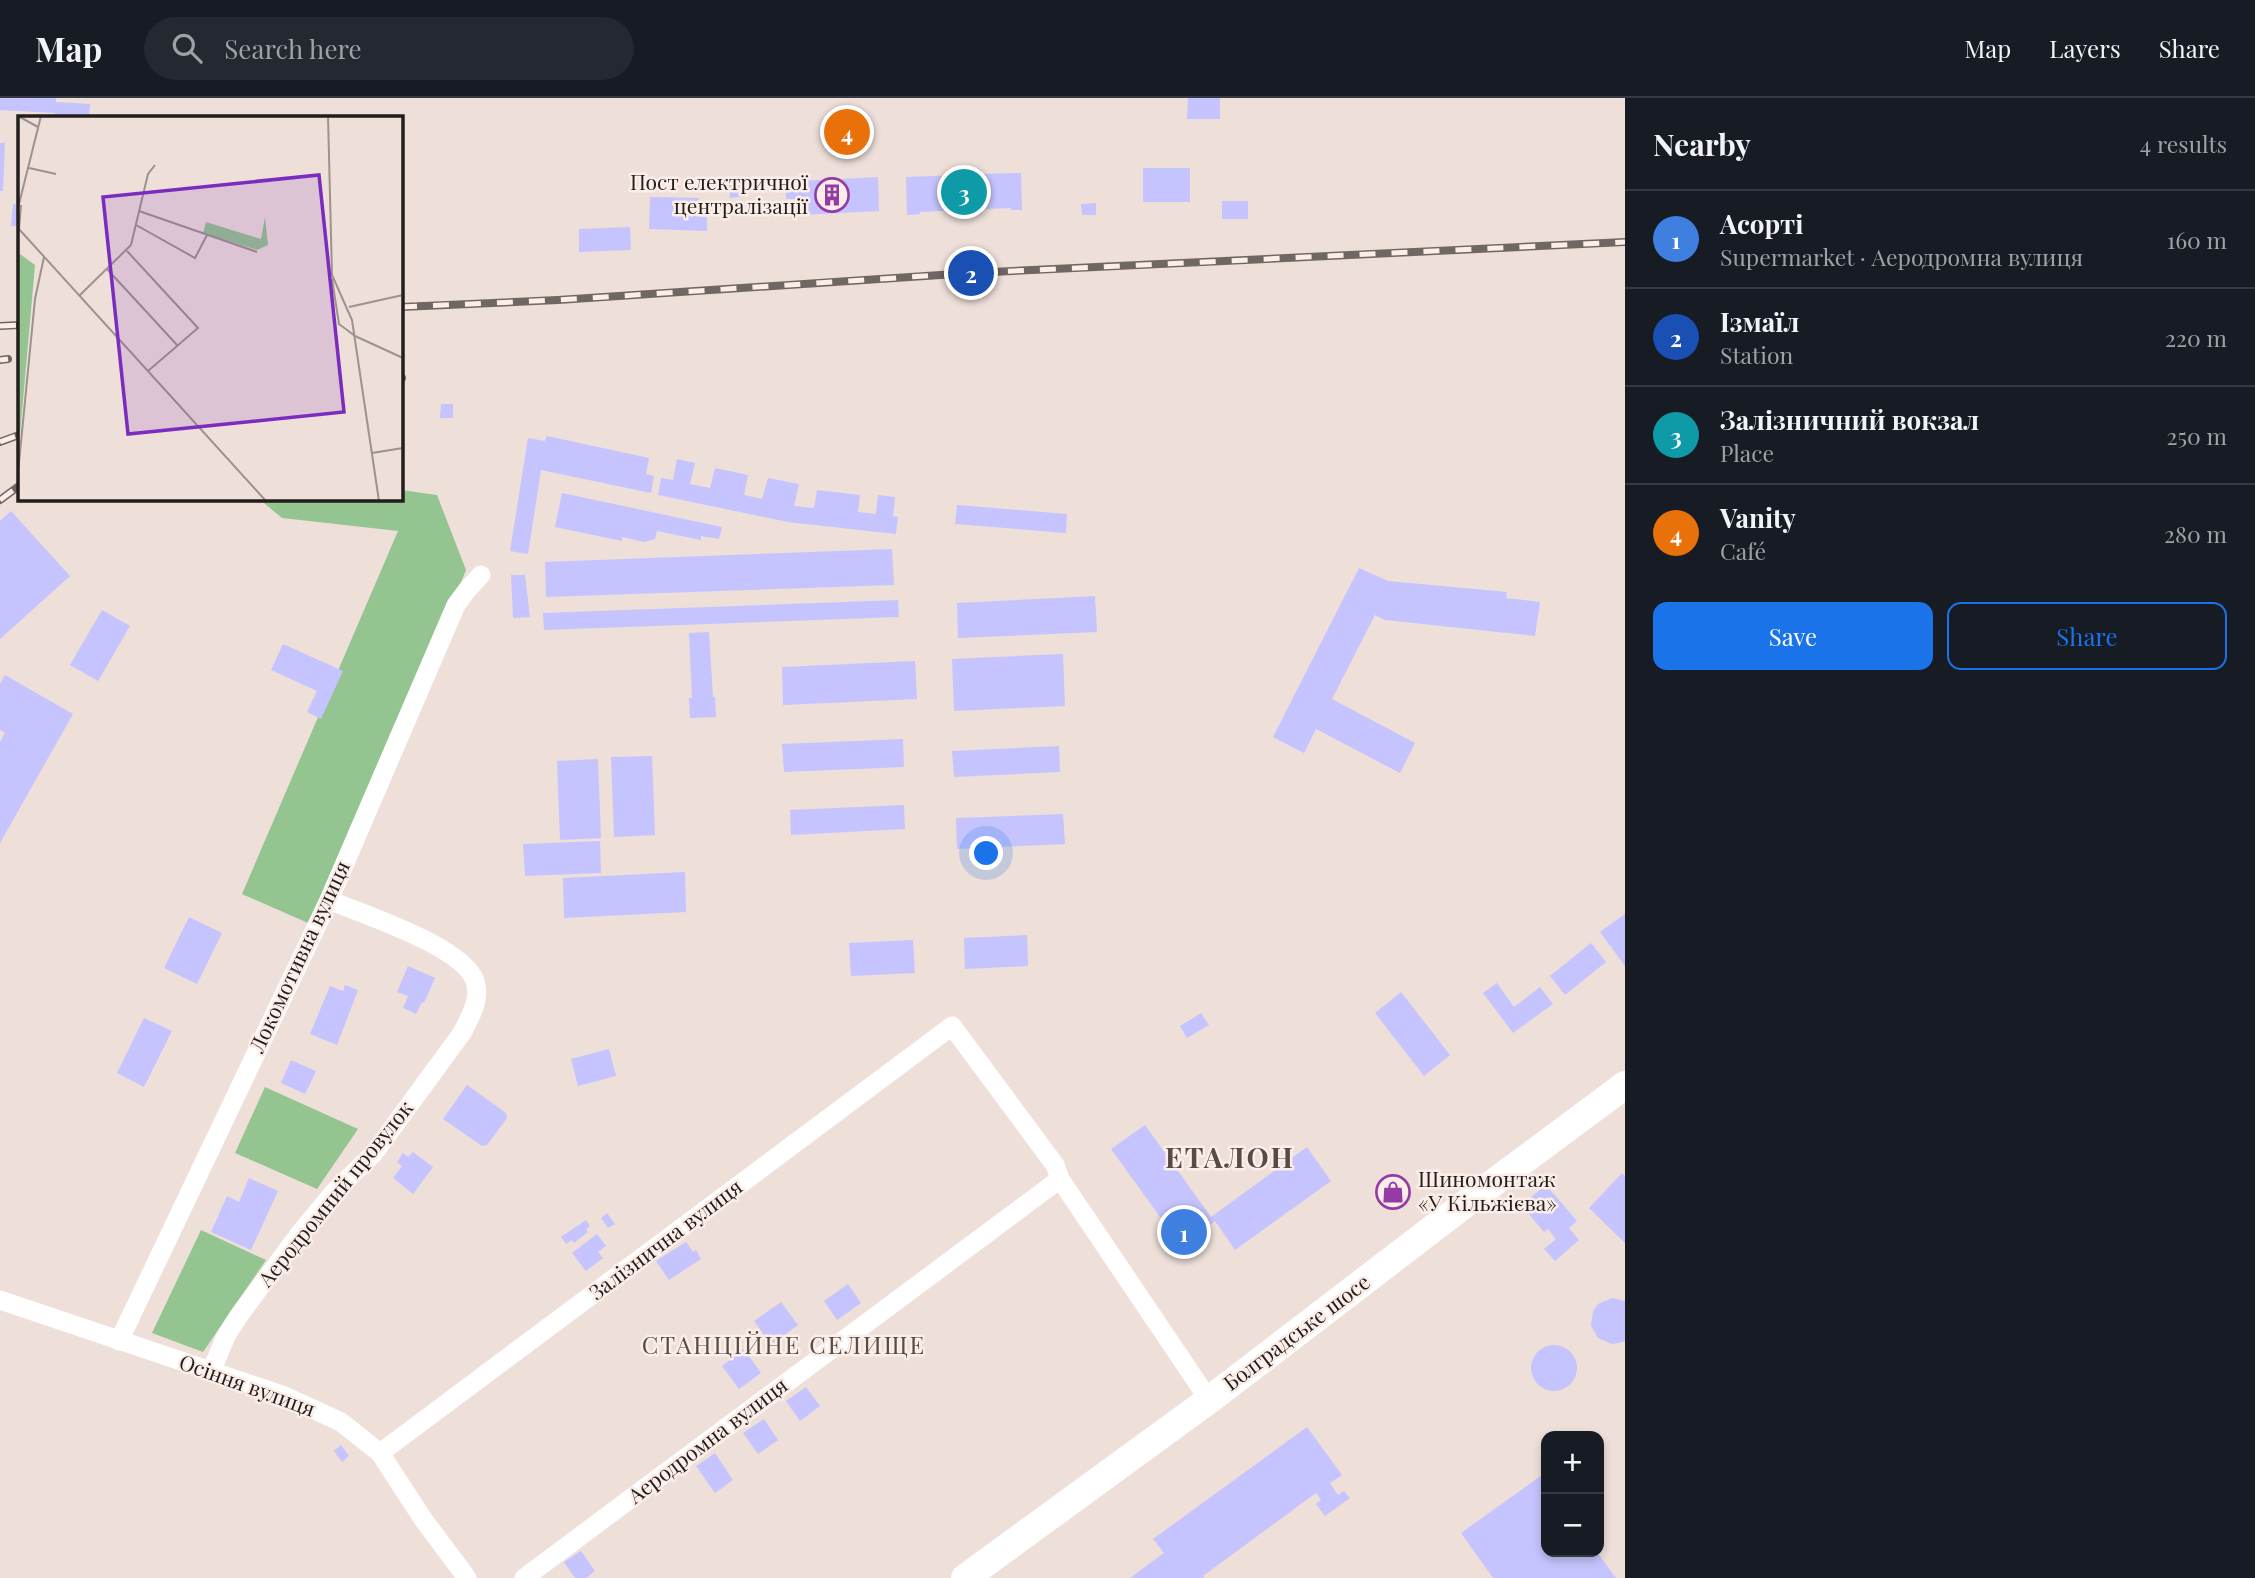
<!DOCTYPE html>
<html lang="en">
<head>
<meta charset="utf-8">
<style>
  :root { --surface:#171b24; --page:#242831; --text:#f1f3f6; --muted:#9ea1a6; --line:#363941; --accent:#1a73e8 }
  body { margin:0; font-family:"Playfair Display",serif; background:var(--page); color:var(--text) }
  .controls { position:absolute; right:21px; bottom:21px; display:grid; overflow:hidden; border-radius:14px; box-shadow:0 4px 10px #0003 }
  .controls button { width:63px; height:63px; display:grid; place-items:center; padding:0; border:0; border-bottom:2px solid var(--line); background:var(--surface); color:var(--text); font:35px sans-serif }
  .you { position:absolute; left:987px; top:756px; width:24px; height:24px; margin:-18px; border:5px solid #fff; border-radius:50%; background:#1a73e8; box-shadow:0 0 0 10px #1a73e833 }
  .badge { display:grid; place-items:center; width:46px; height:46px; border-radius:50%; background:var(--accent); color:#fff; font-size:23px; font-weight:700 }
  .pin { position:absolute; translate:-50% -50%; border:4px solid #fff; box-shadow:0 2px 7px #0006 }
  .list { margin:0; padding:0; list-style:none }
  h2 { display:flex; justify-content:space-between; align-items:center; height:91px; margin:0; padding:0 28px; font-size:30px }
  h2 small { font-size:23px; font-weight:400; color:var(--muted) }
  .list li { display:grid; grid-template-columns:46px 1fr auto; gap:21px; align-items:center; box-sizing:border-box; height:98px; padding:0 28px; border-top:2px solid var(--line) }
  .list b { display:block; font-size:26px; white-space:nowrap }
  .list p { margin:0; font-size:23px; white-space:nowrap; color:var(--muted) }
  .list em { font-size:23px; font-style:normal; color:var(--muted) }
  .actions { display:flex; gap:14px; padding:21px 28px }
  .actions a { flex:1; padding:16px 0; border:2px solid var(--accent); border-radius:14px; text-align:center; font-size:24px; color:var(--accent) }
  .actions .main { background:var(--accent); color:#fff }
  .icon { flex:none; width:38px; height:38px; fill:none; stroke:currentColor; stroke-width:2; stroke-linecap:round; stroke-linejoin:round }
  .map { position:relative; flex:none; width:1625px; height:1480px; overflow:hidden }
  header { display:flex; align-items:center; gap:42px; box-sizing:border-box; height:98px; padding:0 35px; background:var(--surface); border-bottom:2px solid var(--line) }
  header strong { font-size:33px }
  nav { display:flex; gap:38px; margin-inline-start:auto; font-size:24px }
  .search { width:490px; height:63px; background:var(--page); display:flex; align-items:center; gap:18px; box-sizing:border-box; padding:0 24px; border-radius:38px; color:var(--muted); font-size:26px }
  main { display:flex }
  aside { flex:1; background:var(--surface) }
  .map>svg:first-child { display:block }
  .green { fill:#94c590 }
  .building { fill:#c5c4fe }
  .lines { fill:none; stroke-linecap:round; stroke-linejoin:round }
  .street { stroke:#fff; stroke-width:19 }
  .secondary { stroke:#fff; stroke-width:28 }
  .rail-casing { stroke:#706763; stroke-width:8 }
  .rail { stroke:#fbede7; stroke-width:5; stroke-dasharray:16; stroke-linecap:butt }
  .labels { text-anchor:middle; stroke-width:5; stroke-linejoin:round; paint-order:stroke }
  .poi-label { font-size:21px; fill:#231e1c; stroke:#fbede7; text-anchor:end }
  .street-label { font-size:21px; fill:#231e1c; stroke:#fbede7 }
  .quarter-label { font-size:24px; letter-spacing:2px; fill:#574b46; stroke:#fbede7 }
  .district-label { font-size:28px; font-weight:bold; letter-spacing:2px; fill:#574b46; stroke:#fbede7 }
  .inset-road { fill:none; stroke:#9d928d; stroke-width:2 }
  .view { fill:#7b2cbf; fill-opacity:0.15; stroke:#7b2cbf; stroke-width:3.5 }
  .inset-edge { fill:none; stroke:#231e1c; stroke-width:3.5 }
</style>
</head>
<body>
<header>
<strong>Map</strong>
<div class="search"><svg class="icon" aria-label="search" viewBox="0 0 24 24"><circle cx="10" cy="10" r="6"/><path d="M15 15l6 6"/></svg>Search here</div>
<nav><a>Map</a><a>Layers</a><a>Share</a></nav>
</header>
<main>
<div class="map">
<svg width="1625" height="1480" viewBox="0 0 1625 1480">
  <rect width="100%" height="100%" fill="#eedfd9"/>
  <g class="green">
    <polygon points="401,392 437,397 466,472 410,610 315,828 242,796 398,433 282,420 259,401 401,401"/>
    <polygon points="265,989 358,1031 317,1091 235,1055"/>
    <polygon points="201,1132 266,1162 203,1254 152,1235"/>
  </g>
  <g class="building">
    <polygon points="0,0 56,0 56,4 90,6 89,19 55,19 55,15 0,12"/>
    <polygon points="1188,0 1220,0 1220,21 1187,21"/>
    <polygon points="838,27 855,27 856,41 838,41"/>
    <polygon points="0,45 5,45 3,93 0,93"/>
    <polygon points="960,70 977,70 981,72 981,76 1021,75 1022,112 1011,112 1011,110 983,111 983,114 980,117 970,118 961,117 959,112 920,114 920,116 907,117 906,79 957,77 957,72"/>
    <rect x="1143" y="70" width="47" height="34"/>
    <polygon points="878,79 879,113 801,117 800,101 786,101 786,94 800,93 799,83"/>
    <polygon points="746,84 747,98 730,100 729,86"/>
    <polygon points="650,99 699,100 698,118 707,119 707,133 649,131"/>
    <rect x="1222" y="103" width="26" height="18"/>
    <polygon points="1096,105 1096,117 1082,117 1081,106"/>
    <polygon points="13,106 19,107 19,128 11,128"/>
    <polygon points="630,129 631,152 579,154 579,131"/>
    <polygon points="441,306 453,306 453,320 440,320"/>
    <polygon points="547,338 649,360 646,376 654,378 651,395 541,372 528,456 510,453 528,340 545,343"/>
    <polygon points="677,361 695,365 690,386 710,390 715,370 748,377 744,397 762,401 768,380 799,386 794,408 814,410 817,392 860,397 858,414 876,416 878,397 895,399 893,418 898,419 896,436 788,424 658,397 661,380 673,382"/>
    <polygon points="562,395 722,429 719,441 701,438 701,442 657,433 655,441 644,444 622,439 622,443 555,429"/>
    <polygon points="957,407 1067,416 1066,435 955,426"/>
    <polygon points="11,413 70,478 0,541 0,423"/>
    <polygon points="892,451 894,487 546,499 545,464"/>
    <polygon points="1359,470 1388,483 1507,494 1506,500 1540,504 1535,538 1385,522 1375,517 1332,601 1415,645 1400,675 1316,631 1304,655 1273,639"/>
    <polygon points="511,477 525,477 530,519 513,520"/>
    <polygon points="1095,498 1097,534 958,540 957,505"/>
    <polygon points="898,502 899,519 544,532 543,515"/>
    <polygon points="102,512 130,528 98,583 70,567"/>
    <polygon points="709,534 713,599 715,599 716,619 690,620 689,600 692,600 689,535"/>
    <polygon points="283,546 343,573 321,621 307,614 317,593 271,572"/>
    <polygon points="1063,556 1065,608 954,613 952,561"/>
    <polygon points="915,563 917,601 783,607 782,569"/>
    <polygon points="5,577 73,616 0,745 0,644 5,635 0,632 0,586"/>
    <polygon points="903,641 904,669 784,674 782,646"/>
    <polygon points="1059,648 1060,674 954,679 952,653"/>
    <polygon points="652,658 655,737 614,739 611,659"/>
    <polygon points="598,661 601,740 560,742 557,663"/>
    <polygon points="904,707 905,731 791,737 790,712"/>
    <polygon points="1063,716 1065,746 957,751 956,720"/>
    <polygon points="600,743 601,775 525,778 523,746"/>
    <polygon points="685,774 686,814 564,820 563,780"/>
    <polygon points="1625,816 1625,868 1600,834"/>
    <polygon points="189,819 222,835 197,886 164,870"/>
    <polygon points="1027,837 1028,868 965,871 964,840"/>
    <polygon points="913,842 915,875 851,878 849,845"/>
    <polygon points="1591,845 1606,864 1565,897 1550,878"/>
    <polygon points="408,868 435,880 424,905 422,904 416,916 403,910 408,898 397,894"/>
    <polygon points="1497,885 1514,909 1540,889 1553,906 1513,935 1483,895"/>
    <polygon points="345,887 358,892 337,947 310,936 330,888 343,893"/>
    <polygon points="1401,894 1450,957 1424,978 1375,915"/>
    <polygon points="1201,915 1209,927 1187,940 1180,928"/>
    <polygon points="144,920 172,933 144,989 117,975"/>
    <polygon points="609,951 616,978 578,988 571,961"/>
    <polygon points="291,962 316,973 305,996 281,985"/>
    <polygon points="467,987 506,1015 507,1020 487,1047 482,1048 443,1021"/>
    <polygon points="1145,1027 1211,1119 1307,1049 1331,1083 1235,1152 1215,1123 1181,1148 1111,1051"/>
    <polygon points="413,1054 433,1069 413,1096 393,1080 402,1068 397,1064 403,1055 408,1059"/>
    <polygon points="1622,1075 1625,1078 1625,1145 1589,1110"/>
    <polygon points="249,1080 278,1093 251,1152 211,1134 227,1098 239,1104"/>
    <polygon points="1546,1087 1577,1123 1569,1130 1579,1142 1555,1163 1544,1151 1556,1141 1548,1131 1544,1134 1521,1107"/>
    <polygon points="607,1115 615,1126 608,1130 601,1120"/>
    <polygon points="586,1122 590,1128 586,1131 588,1134 574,1145 572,1142 566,1146 561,1139"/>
    <polygon points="597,1136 606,1148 598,1154 603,1160 586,1173 572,1155"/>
    <polygon points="686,1144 693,1154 696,1152 701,1161 669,1182 656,1163"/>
    <polygon points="848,1186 861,1205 837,1222 824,1203"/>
    <polygon points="1612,1200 1625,1203 1625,1243 1619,1245 1612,1246 1598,1240 1591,1228 1593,1213 1598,1206"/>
    <polygon points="781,1204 798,1227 771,1247 754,1223"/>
    <circle cx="1554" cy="1270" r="23"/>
    <polygon points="744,1251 761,1275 739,1291 722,1268"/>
    <polygon points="806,1289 820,1308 800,1323 786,1303"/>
    <polygon points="764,1321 778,1342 758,1356 743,1335"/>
    <polygon points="1307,1329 1342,1377 1330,1385 1338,1397 1344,1393 1350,1400 1325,1418 1316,1406 1321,1402 1316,1395 1203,1478 1204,1480 1130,1480 1164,1455 1153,1441"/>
    <polygon points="341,1347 349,1358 342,1364 334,1353"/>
    <polygon points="715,1355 733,1382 715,1395 696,1368"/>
    <polygon points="1542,1377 1546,1383 1546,1454 1597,1454 1616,1480 1493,1480 1461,1435"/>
    <polygon points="581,1453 595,1473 586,1480 575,1480 564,1464"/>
  </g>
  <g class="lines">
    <g class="street">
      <polyline points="0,1202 282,1297 341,1324 380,1355 423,1421 467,1480"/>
      <polyline points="119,1243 329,802 456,507 467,492 481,477"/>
      <path d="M211,1274L226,1238L238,1219L300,1135L333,1095L374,1055L462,935C470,919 481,902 475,883C463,848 362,816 329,802"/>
      <polyline points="380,1355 952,928 1055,1067 1060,1081 1209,1302"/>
      <polyline points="524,1480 1060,1081"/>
    </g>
    <polyline class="secondary" points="965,1480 1209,1302 1465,1106 1625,987"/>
    <g class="rail-casing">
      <g id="rail">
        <polyline points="401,209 558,202 971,175 1625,144"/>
        <polyline points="0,228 19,227"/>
        <polyline points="0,262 8,261"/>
        <polyline points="401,280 402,280"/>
        <polyline points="0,344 19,337"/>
        <polyline points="0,402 19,388"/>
      </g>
    </g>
    <use href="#rail" class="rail"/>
  </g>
  <defs>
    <g id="building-ring" transform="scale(1.75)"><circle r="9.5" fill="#fbede7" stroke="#953ba6" stroke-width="1.5"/><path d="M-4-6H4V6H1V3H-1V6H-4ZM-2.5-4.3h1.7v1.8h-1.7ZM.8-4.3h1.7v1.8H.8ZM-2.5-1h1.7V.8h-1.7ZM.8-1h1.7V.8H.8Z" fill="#953ba6"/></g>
    <g id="shop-ring" transform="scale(1.75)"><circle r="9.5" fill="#fbede7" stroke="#953ba6" stroke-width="1.5"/><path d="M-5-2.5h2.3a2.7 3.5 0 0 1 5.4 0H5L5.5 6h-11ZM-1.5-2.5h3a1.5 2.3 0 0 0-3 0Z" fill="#953ba6"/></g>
  </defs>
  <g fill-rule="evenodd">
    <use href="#building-ring" x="832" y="97"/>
    <use href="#shop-ring" x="1393" y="1094"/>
  </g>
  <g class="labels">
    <g class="poi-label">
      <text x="808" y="92">Пост електричної<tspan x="808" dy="24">централізації</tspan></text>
      <text x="1418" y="1089" text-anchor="start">Шиномонтаж<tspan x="1418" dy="24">«У Кільжієва»</tspan></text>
    </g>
    <g class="street-label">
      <text transform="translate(300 859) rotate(-65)" y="7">Локомотивна вулиця</text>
      <text transform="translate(336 1096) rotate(-51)" y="7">Аеродромний провулок</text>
      <text transform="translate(666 1142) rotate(-37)" y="7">Залізнична вулиця</text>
      <text transform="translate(1297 1235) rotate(-37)" y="7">Болградське шосе</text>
      <text transform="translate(247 1288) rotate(20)" y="7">Осіння вулиця</text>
      <text transform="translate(708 1343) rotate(-37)" y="7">Аеродромна вулиця</text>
    </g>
    <g class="quarter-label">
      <text x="784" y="1256">СТАНЦІЙНЕ СЕЛИЩЕ</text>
    </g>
    <g class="district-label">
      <text x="1230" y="1070">ЕТАЛОН</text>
    </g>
  </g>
  <g transform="translate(18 18)">
    <rect width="385" height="385" fill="#eedfd9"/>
    <path d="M247,101L250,129L239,134L185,117L188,106L243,123ZM2,138L17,149L0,341V141Z" fill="#94c590"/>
    <path class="inset-road" d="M0,0L20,11M310,0L314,159L334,204L361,385M11,52L38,58M0,92L23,0M121,95L239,136M118,109L177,142L189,119M0,112L248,385M1,113L3,89M109,135L180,212L130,255M89,153L159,229M314,163L321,208L337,220M62,179L113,129L130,58L137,49M331,191L385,179M337,220L385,242M354,337L385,332M0,357L17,183L26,141"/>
    <path class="view" d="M301,59L326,296L110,318L85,81Z"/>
    <rect width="385" height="385" class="inset-edge"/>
  </g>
</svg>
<div class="controls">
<button>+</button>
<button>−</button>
</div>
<div class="you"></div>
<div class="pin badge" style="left:1184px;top:1134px;background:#3f7fe0">1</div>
<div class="pin badge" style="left:971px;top:175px;background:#1a4fb4">2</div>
<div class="pin badge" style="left:964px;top:94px;background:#0f9aa8">3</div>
<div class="pin badge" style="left:847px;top:34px;background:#e8710a">4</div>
</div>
<aside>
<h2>Nearby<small>4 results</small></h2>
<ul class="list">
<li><span class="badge" style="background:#3f7fe0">1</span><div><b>Асорті</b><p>Supermarket · Аеродромна вулиця</p></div><em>160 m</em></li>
<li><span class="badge" style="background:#1a4fb4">2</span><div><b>Ізмаїл</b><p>Station</p></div><em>220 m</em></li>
<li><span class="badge" style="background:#0f9aa8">3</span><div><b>Залізничний вокзал</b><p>Place</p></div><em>250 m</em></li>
<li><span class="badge" style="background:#e8710a">4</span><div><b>Vanity</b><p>Café</p></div><em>280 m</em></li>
</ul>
<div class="actions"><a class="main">Save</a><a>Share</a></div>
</aside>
</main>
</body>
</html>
